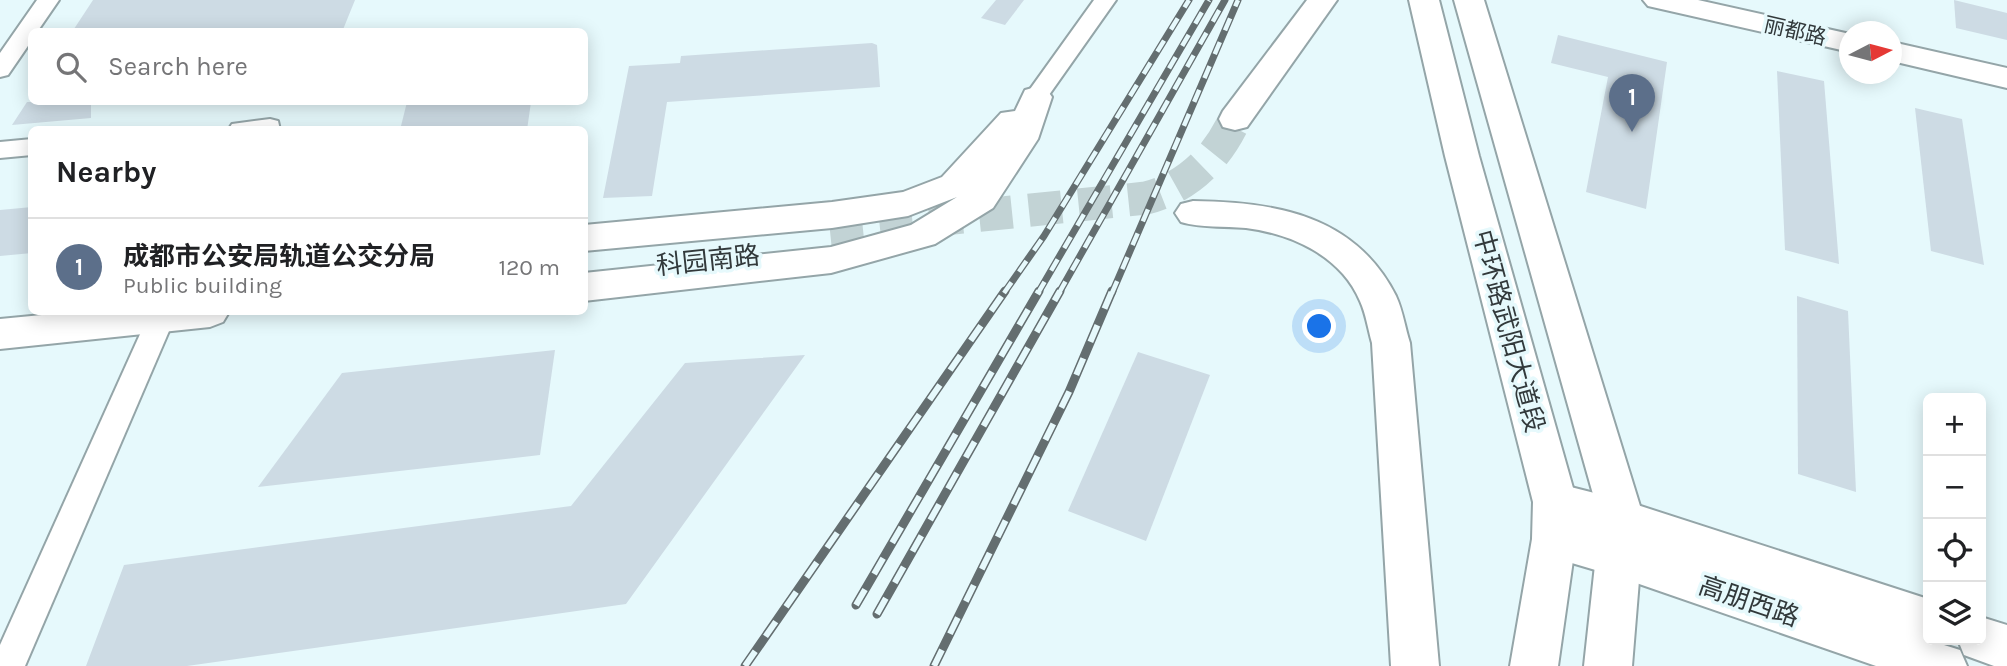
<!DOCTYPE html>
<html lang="en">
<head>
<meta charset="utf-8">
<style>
  :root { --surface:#fff; --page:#f2f2f2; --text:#202124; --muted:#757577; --line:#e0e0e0; --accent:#872790 }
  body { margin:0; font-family:Karla,"Noto Sans SC",sans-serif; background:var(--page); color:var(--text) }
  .controls { position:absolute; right:21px; bottom:21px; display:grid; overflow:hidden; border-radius:10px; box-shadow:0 4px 18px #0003 }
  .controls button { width:63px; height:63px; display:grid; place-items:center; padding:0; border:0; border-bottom:2px solid var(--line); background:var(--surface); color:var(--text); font:35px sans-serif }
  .compass { position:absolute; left:1839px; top:21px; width:63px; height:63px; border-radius:50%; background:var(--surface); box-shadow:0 4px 18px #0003; rotate:84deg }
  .you { position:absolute; left:1320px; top:327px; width:24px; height:24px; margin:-18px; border:5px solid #fff; border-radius:50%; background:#1a73e8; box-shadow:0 0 0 10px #1a73e833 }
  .badge { display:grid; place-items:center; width:46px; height:46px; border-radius:50%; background:var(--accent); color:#fff; font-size:23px; font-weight:700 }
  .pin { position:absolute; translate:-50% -58px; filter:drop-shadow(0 2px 4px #0008) }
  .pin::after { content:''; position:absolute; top:37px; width:24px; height:21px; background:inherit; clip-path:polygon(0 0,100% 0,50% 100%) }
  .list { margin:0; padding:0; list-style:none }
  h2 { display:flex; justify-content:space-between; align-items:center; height:91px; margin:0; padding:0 28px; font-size:30px }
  h2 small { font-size:23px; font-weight:400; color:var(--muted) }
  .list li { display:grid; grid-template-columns:46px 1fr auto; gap:21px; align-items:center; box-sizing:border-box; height:98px; padding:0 28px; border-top:2px solid var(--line) }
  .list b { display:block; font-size:26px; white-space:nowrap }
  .list p { margin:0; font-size:23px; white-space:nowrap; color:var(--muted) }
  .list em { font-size:23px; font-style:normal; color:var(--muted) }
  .icon { flex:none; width:38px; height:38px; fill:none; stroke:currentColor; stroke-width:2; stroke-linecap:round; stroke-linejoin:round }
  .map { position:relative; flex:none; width:2007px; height:666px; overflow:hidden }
  .search { position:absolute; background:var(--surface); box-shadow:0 4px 18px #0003; left:28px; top:28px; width:560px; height:77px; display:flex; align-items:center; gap:18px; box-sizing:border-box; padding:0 24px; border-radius:10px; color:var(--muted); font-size:26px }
  .panel { position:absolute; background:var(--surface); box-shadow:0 4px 18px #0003; left:28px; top:126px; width:560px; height:189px; border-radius:10px }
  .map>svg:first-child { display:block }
  .building { fill:#cddbe4 }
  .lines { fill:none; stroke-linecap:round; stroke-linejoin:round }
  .secondary-tunnel { stroke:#c2d3d5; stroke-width:33; stroke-dasharray:33 17; stroke-linecap:butt }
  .street-casing { stroke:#94a5a8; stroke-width:4 }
  .secondary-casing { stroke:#94a5a8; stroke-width:4 }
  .primary-casing { stroke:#94a5a8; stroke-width:4 }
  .street { fill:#fff; fill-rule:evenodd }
  .secondary { fill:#fff; fill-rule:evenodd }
  .primary { fill:#fff; fill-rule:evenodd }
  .rail-far1-casing { stroke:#646e70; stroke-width:7 }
  .rail-casing { stroke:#646e70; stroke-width:9 }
  .rail-far1 { stroke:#e6f9fc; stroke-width:4.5; stroke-dasharray:13; stroke-linecap:butt }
  .rail { stroke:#e6f9fc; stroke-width:6; stroke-dasharray:18; stroke-linecap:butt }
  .labels { text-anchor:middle; stroke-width:7; stroke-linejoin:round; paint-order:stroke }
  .far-street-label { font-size:21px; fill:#32393b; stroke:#e6f9fc }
  .street-label { font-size:26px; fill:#32393b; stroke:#e6f9fc }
</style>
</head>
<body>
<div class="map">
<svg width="2007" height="666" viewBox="0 0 2007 666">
  <rect width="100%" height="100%" fill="#e6f9fc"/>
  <g class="building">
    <polygon points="93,0 355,0 342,32 72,32"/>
    <polygon points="996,0 1024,0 1005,25 981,18"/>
    <polygon points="1954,0 2007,13 2007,40 1956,28"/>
    <polygon points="1558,35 1667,62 1646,209 1586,192 1608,77 1551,63"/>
    <polygon points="872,43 877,45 880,87 667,102 652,196 603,198 629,66 680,63 681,56"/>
    <polygon points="1777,71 1824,81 1839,264 1785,250"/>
    <polygon points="27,102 91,102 91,118 12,125"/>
    <polygon points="407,102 531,102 527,130 400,130"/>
    <polygon points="1915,108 1962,119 1984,265 1931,251"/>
    <polygon points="32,207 32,253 0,256 0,210"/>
    <polygon points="1797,296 1848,311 1856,492 1798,474"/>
    <polygon points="555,350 540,455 258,487 342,373"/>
    <polygon points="1138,352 1210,375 1146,541 1068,511"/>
    <polygon points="805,355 626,604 187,666 86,666 124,565 571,506 685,363"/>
  </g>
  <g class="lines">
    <path class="secondary-tunnel" d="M830,231L1146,198C1188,187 1217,158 1235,119"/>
    <g class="street-casing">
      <g id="street">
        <polygon points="37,0 59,0 37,32 32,32 32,40 8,75 0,77 0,53"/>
        <polygon points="1094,0 1116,0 1044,102 1028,102 1024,97 1028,92"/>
        <polygon points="270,119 278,121 280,130 228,130 232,124"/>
        <polygon points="32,139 32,155 0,158 0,142"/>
        <polygon points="150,312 172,312 175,317 25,666 0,666 0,645"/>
      </g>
    </g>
    <g class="secondary-casing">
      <g id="secondary">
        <polygon points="1307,0 1337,0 1247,127 1235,130 1223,127 1219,119 1223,111"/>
        <polygon points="1643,0 1698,0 1850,34 1850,52 1648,6"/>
        <polygon points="1892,42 2007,68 2007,88 1892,61"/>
        <polygon points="1036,87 1047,90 1052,97 1038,139 993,208 935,244 831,273 584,301 584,273 831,247 911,225 957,197 908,216 832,228 584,251 584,225 832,202 903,192 942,177 1001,113 1015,111 1025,90"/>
        <path d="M1193,201C1276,202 1355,215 1396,296C1403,311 1405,328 1410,343L1439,666H1391L1372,343C1368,329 1366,314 1360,301C1341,256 1292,234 1246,228C1224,226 1201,228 1181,222L1175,213L1181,204Z"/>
        <polygon points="73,312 229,312 223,322 210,327 0,349 0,319"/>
        <polygon points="1555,483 1622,500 1928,599 1928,640 1960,650 1967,666 1876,666 1619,577 1538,553 1532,539 1538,525 1552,520 1540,515 1533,502 1540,489"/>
        <polygon points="1981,617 2007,625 2007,666 1994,666 1964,655 1958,640 1981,640"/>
      </g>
    </g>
    <g class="primary-casing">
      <g id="primary">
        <polygon points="1409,0 1439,0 1479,156 1577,502 1576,539 1558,666 1510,666 1532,539 1533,502 1445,156"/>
        <polygon points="1454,0 1484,0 1644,519 1632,666 1584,666 1600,519"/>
      </g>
    </g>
    <use href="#street" class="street"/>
    <use href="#secondary" class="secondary"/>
    <use href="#primary" class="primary"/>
    <g class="rail-far1-casing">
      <g id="rail-far1">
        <polyline points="1004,293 1044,236 1189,0"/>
        <polyline points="1038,293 1209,0"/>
        <polyline points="1059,293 1225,0"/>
        <polyline points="1112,293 1238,0"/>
      </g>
    </g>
    <g class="rail-casing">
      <g id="rail">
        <polyline points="856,605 1039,291"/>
        <polyline points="877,614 1060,291"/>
        <polyline points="745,666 1005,291"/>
        <polyline points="934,666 1069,392 1112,291"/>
      </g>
    </g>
    <use href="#rail-far1" class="rail-far1"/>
    <use href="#rail" class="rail"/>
  </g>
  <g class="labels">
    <g class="far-street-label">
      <text transform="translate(1795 31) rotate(13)" y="7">丽都路</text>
    </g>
    <g class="street-label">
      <text transform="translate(708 260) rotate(-6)" y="9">科园南路</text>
      <text transform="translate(1509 331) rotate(75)" y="9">中环路武阳大道段</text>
      <text transform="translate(1749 601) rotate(19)" y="9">高朋西路</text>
    </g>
  </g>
</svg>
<div class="controls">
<button>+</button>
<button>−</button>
<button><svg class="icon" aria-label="locate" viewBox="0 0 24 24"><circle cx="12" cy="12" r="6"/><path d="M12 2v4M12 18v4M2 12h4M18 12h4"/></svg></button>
<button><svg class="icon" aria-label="layers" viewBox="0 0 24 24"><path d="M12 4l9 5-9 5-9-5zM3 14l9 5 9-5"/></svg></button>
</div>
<svg class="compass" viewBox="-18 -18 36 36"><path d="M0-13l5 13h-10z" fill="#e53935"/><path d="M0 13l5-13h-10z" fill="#757577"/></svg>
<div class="you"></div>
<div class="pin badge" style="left:1632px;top:132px;background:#5c6f8a">1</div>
<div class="search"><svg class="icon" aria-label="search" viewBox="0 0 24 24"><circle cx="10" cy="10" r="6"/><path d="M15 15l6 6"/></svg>Search here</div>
<section class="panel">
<h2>Nearby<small></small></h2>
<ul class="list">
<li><span class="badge" style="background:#5c6f8a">1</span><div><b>成都市公安局轨道公交分局</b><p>Public building</p></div><em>120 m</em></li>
</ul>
</section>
</div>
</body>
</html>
